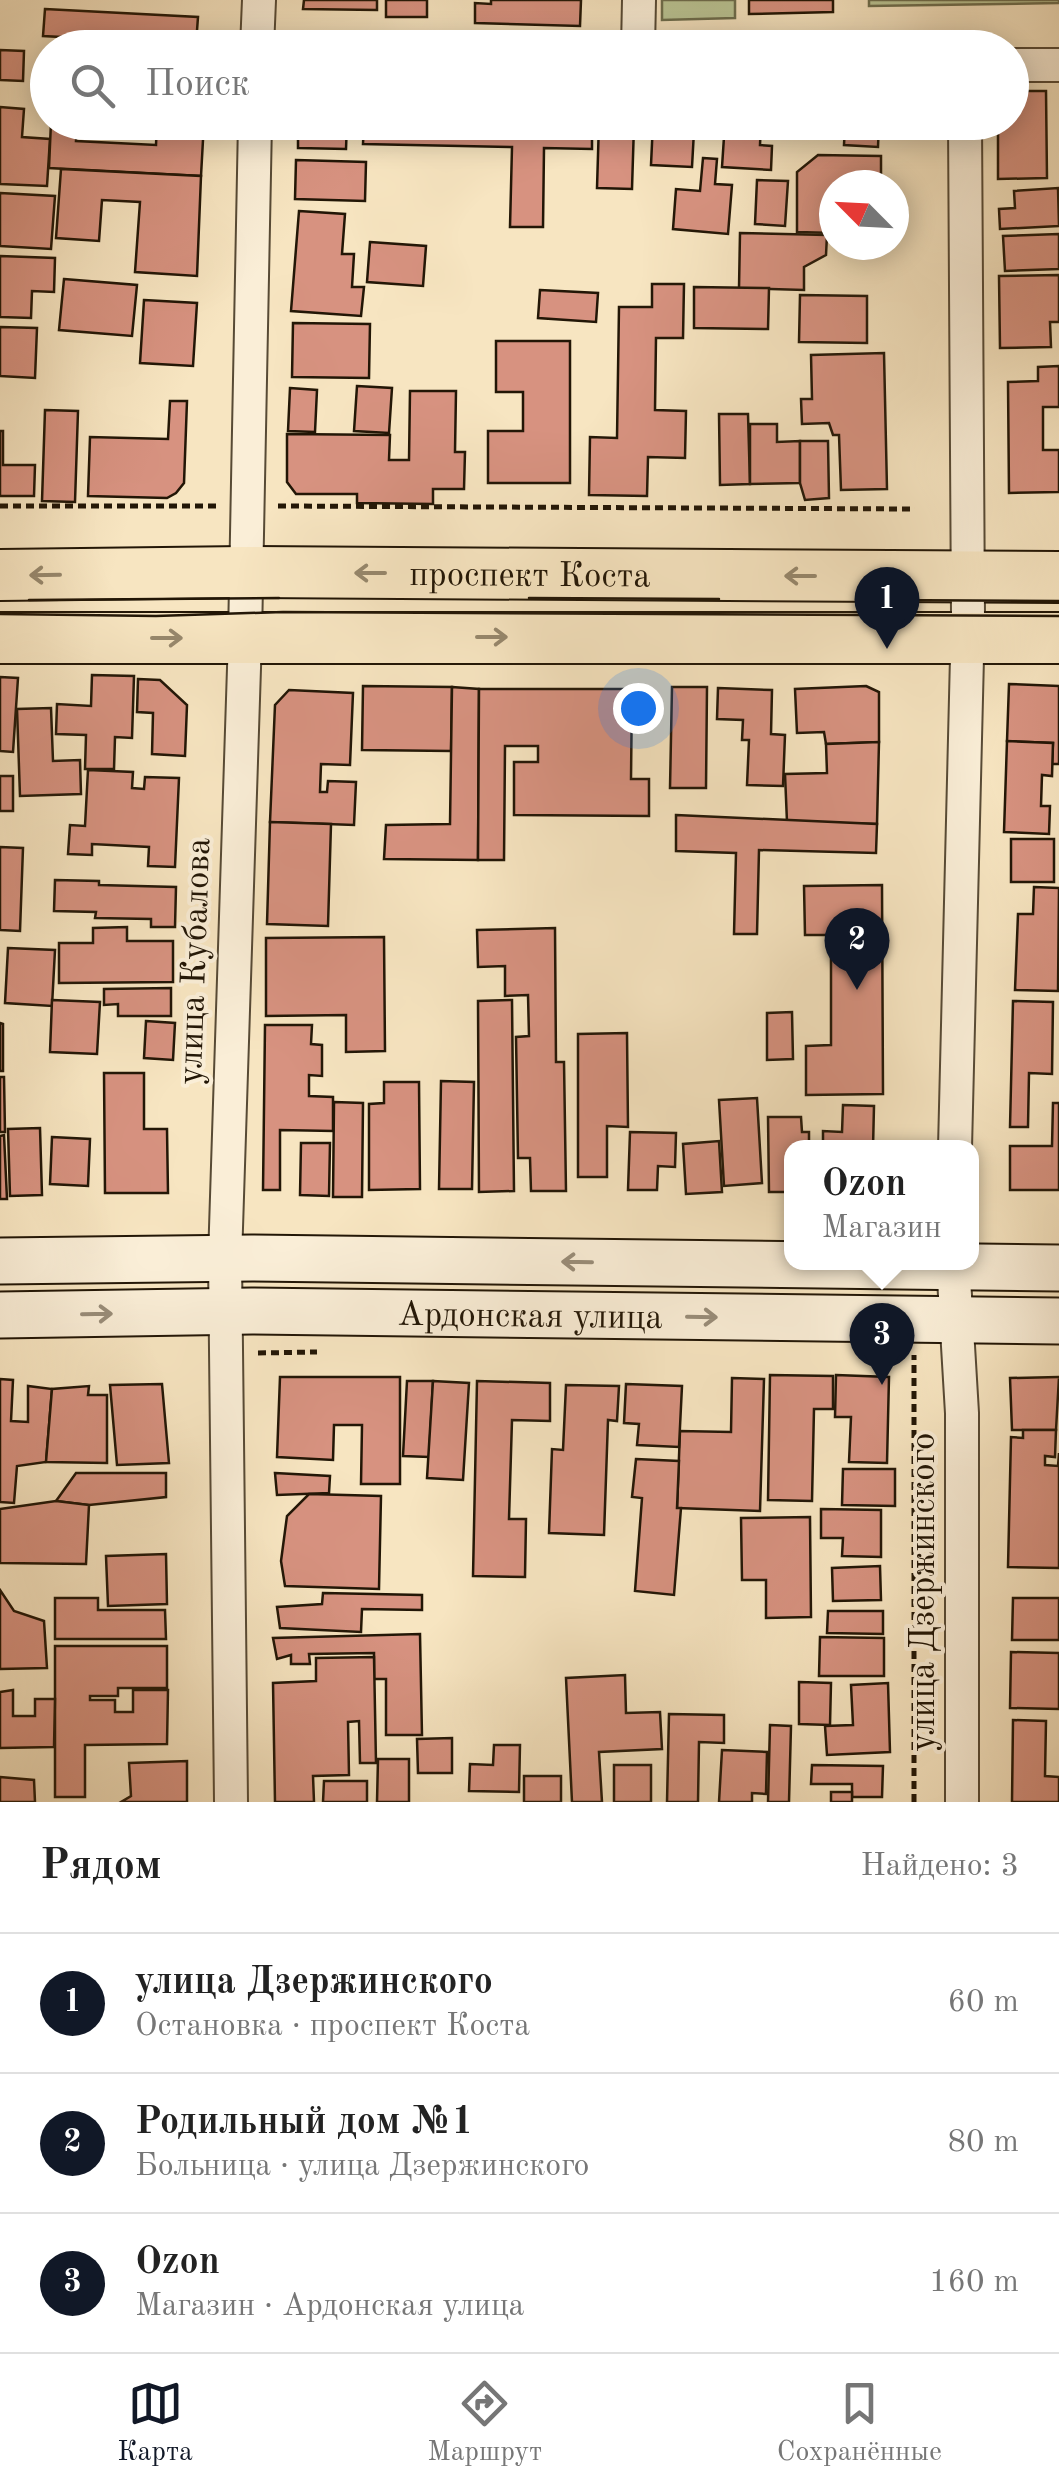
<!DOCTYPE html>
<html lang="ru">
<head>
<meta charset="utf-8">
<style>
  :root { --surface:#fff; --page:#f6f6f6; --text:#222; --muted:#767676; --line:#e0e0e0; --accent:#111827 }
  body { margin:0; font-family:"Old Standard TT",serif; background:var(--page); color:var(--text) }
  .compass { position:absolute; left:819px; top:170px; width:90px; height:90px; border-radius:50%; background:var(--surface); box-shadow:0 5px 25px #0003; rotate:294deg }
  .you { position:absolute; left:638px; top:708px; width:35px; height:35px; margin:-25px; border:8px solid #fff; border-radius:50%; background:#1a73e8; box-shadow:0 0 0 15px #1a73e833 }
  .badge { display:grid; place-items:center; width:65px; height:65px; border-radius:50%; background:var(--accent); color:#fff; font-size:32px; font-weight:700 }
  .pin { position:absolute; translate:-50% -82px; filter:drop-shadow(0 2px 5px #0008) }
  .pin::after { content:''; position:absolute; top:52px; width:35px; height:30px; background:inherit; clip-path:polygon(0 0,100% 0,50% 100%) }
  .popup { position:absolute; left:784px; top:1140px; width:195px; height:130px; box-sizing:border-box; display:grid; place-content:center; border-radius:20px; background:var(--surface); filter:drop-shadow(0 2px 8px #0005); font-size:32px; white-space:nowrap; color:var(--muted) }
  .popup b { font-size:38px; color:var(--text) }
  .popup::after { content:''; position:absolute; left:50%; top:100%; margin-left:-20px; border:20px solid transparent; border-top-color:var(--surface) }
  .list { margin:0; padding:0; list-style:none }
  h2 { display:flex; justify-content:space-between; align-items:center; height:130px; margin:0; padding:0 40px; font-size:42px }
  h2 small { font-size:32px; font-weight:400; color:var(--muted) }
  .list li { display:grid; grid-template-columns:65px 1fr auto; gap:30px; align-items:center; box-sizing:border-box; height:140px; padding:0 40px; border-top:2px solid var(--line) }
  .list b { display:block; font-size:38px; white-space:nowrap }
  .list p { margin:0; font-size:32px; white-space:nowrap; color:var(--muted) }
  .list em { font-size:32px; font-style:normal; color:var(--muted) }
  .icon { flex:none; width:55px; height:55px; fill:none; stroke:currentColor; stroke-width:2; stroke-linecap:round; stroke-linejoin:round }
  .map { position:relative; flex:none; width:1059px; height:1802px; overflow:hidden }
  .search { position:absolute; background:var(--surface); box-shadow:0 5px 25px #0003; left:30px; right:30px; top:30px; height:110px; display:flex; align-items:center; gap:25px; box-sizing:border-box; padding:0 35px; border-radius:55px; color:var(--muted); font-size:38px }
  .sheet { height:550px; background:var(--surface) }
  nav { display:flex; justify-content:space-around; align-items:center; box-sizing:border-box; height:140px; border-top:2px solid var(--line); background:var(--surface); font-size:28px; color:var(--muted) }
  nav a { display:grid; justify-items:center; gap:5px }
  nav .on { color:var(--accent) }
  .map>svg:first-child { display:block }
  .green { fill:#bac595; stroke:#6e6e4e; stroke-width:2.5 }
  .building { fill:#d79280; stroke:#221606; stroke-width:2.5 }
  .lines { fill:none; stroke-linecap:round; stroke-linejoin:round }
  .minor-casing { stroke:#574a35; stroke-width:36 }
  .secondary-casing { stroke:#221606; stroke-width:49 }
  .primary-casing { stroke:#221606; stroke-width:54 }
  .path { stroke:#221606; stroke-width:5; stroke-dasharray:8 5; stroke-linecap:butt }
  .minor { stroke:#faeed7; stroke-width:32 }
  .secondary { stroke:#faeed7; stroke-width:45 }
  .primary { stroke:#f7e5c1; stroke-width:50 }
  .tram { stroke:#221606; stroke-width:2.5 }
  .oneway { stroke:#97886d }
  .oneway2 { stroke:#998d79 }
  .labels { text-anchor:middle; stroke-width:8; stroke-linejoin:round; paint-order:stroke }
  .street-label { font-size:35px; fill:#221606; stroke:#faeed7 }
</style>
</head>
<body>
<div class="map">
<svg width="1059" height="1802" viewBox="0 0 1059 1802">
  <rect width="100%" height="100%" fill="#f7e5c1"/>
  <filter id="stains"><feTurbulence type="fractalNoise" baseFrequency=".002" numOctaves="4"/><feColorMatrix values="0 0 0 0 .2 0 0 0 0 .09 0 0 0 0 .02 0 0 0 .5 -.17"/></filter>
  <radialGradient id="worn" r=".72"><stop offset=".6" stop-color="#630" stop-opacity="0"/><stop offset="1" stop-color="#630" stop-opacity=".3"/></radialGradient>
  <g class="green">
    <polygon points="662,0 735,0 735,18 662,20"/>
    <polygon points="869,0 1059,0 1059,3 869,6"/>
  </g>
  <g class="building">
    <polygon points="304,0 377,0 377,10 303,9"/>
    <rect x="386" y="0" width="41" height="17"/>
    <polygon points="491,0 581,0 580,26 475,23 475,3 491,4"/>
    <polygon points="749,0 833,0 833,12 749,14"/>
    <polygon points="45,9 198,17 196,44 43,36"/>
    <polygon points="0,50 24,51 23,81 0,80"/>
    <polygon points="1012,91 1046,91 1047,178 998,179 998,122 1012,122"/>
    <polygon points="0,107 24,109 22,137 50,139 47,186 0,184"/>
    <polygon points="51,122 77,122 76,141 156,145 157,122 204,122 201,176 49,168"/>
    <polygon points="298,122 347,122 346,149 298,148"/>
    <polygon points="364,122 592,122 592,149 544,148 543,227 510,227 512,147 363,144"/>
    <polygon points="599,122 649,122 649,125 634,125 632,189 597,188"/>
    <polygon points="653,122 719,122 718,133 694,131 692,167 651,165"/>
    <polygon points="725,122 761,122 760,145 772,146 771,170 722,167"/>
    <polygon points="804,122 879,122 878,147 844,145 845,124"/>
    <polygon points="818,155 881,156 881,185 834,185 834,233 797,232 797,172"/>
    <polygon points="703,158 717,159 715,184 732,185 728,234 673,229 676,189 700,191"/>
    <polygon points="296,160 366,162 365,201 295,199"/>
    <polygon points="61,169 201,176 197,276 135,272 140,202 102,200 99,241 56,238"/>
    <polygon points="757,180 788,181 785,226 755,224"/>
    <polygon points="1058,188 1059,226 1000,229 999,209 1015,208 1014,191"/>
    <polygon points="0,193 55,196 51,249 0,246"/>
    <polygon points="299,211 345,214 342,254 354,254 352,287 364,287 361,316 291,311"/>
    <polygon points="740,233 827,235 826,255 804,267 804,290 739,288"/>
    <polygon points="1059,234 1059,269 1005,271 1003,236"/>
    <polygon points="370,242 426,246 423,286 367,282"/>
    <polygon points="0,256 55,258 54,292 32,291 31,318 0,317"/>
    <polygon points="1059,275 1059,322 1050,322 1051,347 1000,348 999,276"/>
    <polygon points="64,279 137,285 132,336 59,330"/>
    <polygon points="652,284 684,284 683,338 656,338 655,410 686,411 685,458 648,457 647,496 589,495 590,437 617,438 619,307 652,307"/>
    <polygon points="694,287 769,288 768,329 694,328"/>
    <polygon points="540,290 598,293 596,322 538,318"/>
    <polygon points="800,295 867,296 867,343 799,342"/>
    <polygon points="144,300 197,303 193,366 140,363"/>
    <polygon points="293,323 370,324 369,378 292,377"/>
    <polygon points="0,327 37,328 35,378 0,376"/>
    <polygon points="496,341 570,341 570,483 488,483 488,431 523,431 523,392 496,392"/>
    <polygon points="884,353 887,489 841,490 839,435 833,435 829,423 802,424 801,399 812,399 811,355"/>
    <polygon points="1059,366 1059,407 1043,407 1043,450 1059,450 1059,492 1009,493 1008,382 1038,381 1038,367"/>
    <polygon points="357,386 392,388 389,433 354,431"/>
    <polygon points="290,388 317,390 315,432 288,431"/>
    <polygon points="410,391 456,391 455,452 465,452 464,489 433,489 433,504 357,503 357,494 296,494 287,482 287,434 390,435 389,460 409,460"/>
    <polygon points="170,401 187,401 184,483 176,493 167,498 88,496 90,437 168,439"/>
    <polygon points="45,410 78,411 75,502 42,501"/>
    <polygon points="719,414 748,414 750,484 720,485"/>
    <polygon points="750,424 777,424 777,442 800,441 800,483 750,484"/>
    <polygon points="0,431 3,431 3,465 35,465 34,496 0,496"/>
    <polygon points="800,441 828,441 829,498 805,500 800,483"/>
    <polygon points="92,675 134,676 132,738 115,737 114,769 85,769 86,735 56,734 57,704 91,706"/>
    <polygon points="0,677 18,678 13,752 0,751"/>
    <polygon points="138,679 160,680 187,705 185,756 152,754 153,713 137,712"/>
    <polygon points="1009,684 1059,686 1059,764 1052,764 1053,743 1007,741"/>
    <polygon points="363,686 452,687 451,751 362,750"/>
    <polygon points="866,686 879,692 879,742 826,744 824,732 797,733 795,689"/>
    <polygon points="452,687 479,689 478,860 384,859 386,825 450,824"/>
    <polygon points="672,687 707,687 706,788 670,788"/>
    <polygon points="718,688 772,690 771,734 785,735 783,786 747,785 749,740 742,740 743,720 717,719"/>
    <polygon points="479,689 632,689 631,779 649,779 649,816 514,815 514,762 538,762 538,746 505,746 504,860 478,860"/>
    <polygon points="289,690 353,693 350,765 321,764 320,792 327,792 328,781 356,782 354,825 270,822 275,705"/>
    <polygon points="51,708 53,761 80,760 81,794 20,796 17,709"/>
    <polygon points="1007,741 1053,743 1052,776 1042,775 1041,806 1050,806 1049,834 1004,832"/>
    <polygon points="879,742 877,824 787,822 785,774 827,773 826,744"/>
    <polygon points="88,770 133,772 132,788 144,789 145,777 179,778 175,867 148,866 149,847 92,844 92,855 68,854 70,825 85,826"/>
    <rect x="0" y="776" width="13" height="35"/>
    <polygon points="676,815 877,824 876,853 759,850 757,934 734,934 736,853 676,851"/>
    <polygon points="270,822 331,824 328,926 267,924"/>
    <rect x="1011" y="839" width="43" height="43"/>
    <polygon points="0,847 23,848 20,931 0,930"/>
    <polygon points="55,880 99,881 99,885 176,887 175,927 151,927 151,919 95,918 96,912 54,911"/>
    <polygon points="882,885 883,1094 806,1095 806,1046 831,1045 831,935 805,935 804,886"/>
    <polygon points="1034,887 1059,888 1058,991 1015,990 1018,914 1033,914"/>
    <polygon points="127,927 127,941 173,941 173,982 59,983 59,943 93,943 93,928"/>
    <polygon points="555,928 556,1062 564,1062 566,1191 531,1191 530,1158 518,1158 516,1037 529,1036 528,995 505,996 505,966 478,967 477,930"/>
    <polygon points="384,937 385,1051 346,1052 346,1015 266,1016 266,938"/>
    <polygon points="8,948 55,950 52,1006 5,1003"/>
    <polygon points="171,988 171,1016 118,1016 118,1004 104,1005 104,989"/>
    <polygon points="52,1000 100,1002 97,1054 50,1052"/>
    <polygon points="512,1000 514,1191 479,1192 478,1001"/>
    <polygon points="1013,1001 1053,1002 1052,1074 1029,1073 1028,1127 1010,1127"/>
    <polygon points="792,1012 793,1059 767,1060 767,1013"/>
    <polygon points="146,1021 175,1023 173,1060 144,1058"/>
    <polygon points="0,1023 3,1024 3,1071 0,1071"/>
    <polygon points="265,1025 312,1025 311,1044 322,1045 322,1076 309,1075 309,1096 333,1097 333,1131 280,1130 280,1190 263,1190"/>
    <polygon points="627,1033 628,1127 607,1126 607,1177 578,1177 578,1034"/>
    <polygon points="104,1073 144,1073 144,1129 167,1129 168,1193 105,1193"/>
    <polygon points="0,1077 4,1077 5,1132 0,1132"/>
    <polygon points="441,1081 474,1082 472,1189 439,1189"/>
    <polygon points="384,1082 419,1082 420,1189 369,1190 369,1104 384,1103"/>
    <polygon points="757,1098 762,1183 724,1186 719,1100"/>
    <polygon points="334,1102 363,1103 362,1197 333,1197"/>
    <polygon points="1053,1103 1059,1103 1059,1190 1010,1190 1010,1146 1052,1146"/>
    <polygon points="843,1105 874,1106 873,1148 823,1148 823,1131 842,1132"/>
    <polygon points="768,1117 801,1117 802,1132 809,1132 809,1148 792,1148 792,1192 769,1192"/>
    <polygon points="40,1128 42,1195 10,1196 8,1129"/>
    <polygon points="630,1132 676,1133 675,1167 658,1166 657,1190 628,1190"/>
    <polygon points="4,1135 7,1199 0,1199 0,1136"/>
    <polygon points="52,1137 90,1139 88,1186 50,1184"/>
    <polygon points="719,1141 722,1192 686,1194 683,1144"/>
    <polygon points="301,1143 330,1143 329,1196 300,1195"/>
    <polygon points="770,1375 833,1376 833,1409 814,1409 812,1501 768,1500"/>
    <polygon points="836,1375 889,1377 887,1463 849,1462 851,1417 835,1417"/>
    <polygon points="280,1377 400,1377 400,1484 361,1484 362,1425 334,1425 333,1460 277,1457"/>
    <polygon points="1059,1377 1056,1430 1012,1430 1010,1378"/>
    <polygon points="732,1378 764,1379 760,1511 677,1508 680,1431 731,1432"/>
    <polygon points="0,1379 13,1380 11,1421 28,1422 28,1386 52,1389 46,1462 17,1466 14,1503 0,1502"/>
    <polygon points="407,1381 433,1381 429,1457 403,1456"/>
    <polygon points="433,1381 469,1383 463,1480 427,1478"/>
    <polygon points="477,1381 550,1383 550,1421 512,1420 509,1519 526,1519 525,1577 473,1576"/>
    <polygon points="162,1384 169,1463 117,1465 110,1385"/>
    <polygon points="626,1384 682,1386 679,1447 637,1445 639,1424 624,1423"/>
    <polygon points="566,1385 619,1386 617,1421 608,1420 604,1535 549,1533 552,1449 563,1450"/>
    <polygon points="89,1386 88,1395 107,1395 107,1463 46,1462 52,1389"/>
    <polygon points="1023,1430 1056,1430 1055,1457 1045,1456 1045,1465 1058,1466 1059,1453 1059,1568 1008,1567 1011,1437 1023,1438"/>
    <polygon points="636,1459 679,1461 677,1508 681,1508 674,1595 635,1591 642,1498 632,1497"/>
    <polygon points="843,1469 895,1469 895,1506 842,1505"/>
    <polygon points="76,1473 166,1473 166,1497 89,1505 56,1501"/>
    <polygon points="275,1473 330,1476 329,1493 277,1495"/>
    <polygon points="309,1494 381,1496 379,1589 285,1586 281,1561 287,1516"/>
    <polygon points="56,1501 89,1505 86,1564 0,1563 0,1509"/>
    <polygon points="821,1509 881,1510 881,1557 842,1556 843,1538 821,1538"/>
    <polygon points="810,1517 811,1617 766,1618 766,1580 742,1580 741,1518"/>
    <polygon points="166,1554 167,1604 108,1606 106,1556"/>
    <polygon points="880,1566 881,1600 833,1601 832,1568"/>
    <polygon points="0,1590 14,1611 44,1621 47,1668 0,1669"/>
    <polygon points="323,1593 422,1595 422,1610 362,1609 361,1632 280,1628 277,1607 322,1604"/>
    <polygon points="55,1598 98,1598 98,1610 165,1610 166,1639 55,1639"/>
    <polygon points="1013,1598 1059,1598 1059,1640 1012,1640"/>
    <polygon points="828,1611 883,1611 883,1634 827,1633"/>
    <polygon points="420,1634 422,1735 386,1735 386,1679 374,1679 374,1653 309,1654 310,1664 291,1664 291,1655 277,1659 273,1638"/>
    <polygon points="820,1637 884,1638 884,1676 819,1676"/>
    <polygon points="55,1646 167,1646 167,1688 118,1688 118,1696 90,1696 90,1700 115,1700 115,1712 133,1712 133,1690 168,1690 167,1744 85,1745 85,1797 55,1797"/>
    <polygon points="1011,1652 1059,1653 1059,1709 1010,1708"/>
    <polygon points="374,1657 376,1763 360,1763 359,1721 348,1722 349,1775 313,1776 314,1802 275,1802 273,1683 316,1681 316,1658"/>
    <polygon points="625,1675 626,1713 660,1712 662,1749 599,1752 602,1802 572,1802 566,1678"/>
    <polygon points="799,1682 831,1683 830,1725 799,1724"/>
    <polygon points="888,1683 890,1752 827,1755 825,1726 853,1725 851,1685"/>
    <polygon points="13,1690 13,1716 35,1716 35,1699 55,1699 54,1747 0,1748 0,1692"/>
    <polygon points="669,1714 724,1715 724,1743 699,1742 698,1802 667,1802"/>
    <polygon points="1013,1720 1046,1721 1045,1776 1059,1777 1059,1802 1012,1802"/>
    <polygon points="770,1725 791,1726 789,1802 768,1802"/>
    <polygon points="452,1738 452,1773 418,1773 417,1739"/>
    <polygon points="494,1745 520,1745 519,1792 469,1791 470,1764 493,1765"/>
    <polygon points="722,1750 767,1752 766,1794 752,1793 752,1802 719,1802"/>
    <polygon points="378,1759 409,1759 409,1802 377,1802"/>
    <polygon points="187,1761 187,1802 121,1802 131,1796 129,1763"/>
    <rect x="614" y="1765" width="37" height="37"/>
    <polygon points="812,1765 883,1766 882,1797 852,1797 852,1784 811,1784"/>
    <rect x="524" y="1776" width="37" height="26"/>
    <polygon points="0,1777 34,1780 35,1802 0,1802"/>
    <polygon points="324,1781 367,1781 367,1802 323,1802"/>
    <rect x="831" y="1792" width="21" height="10"/>
  </g>
  <g class="lines">
    <g class="minor-casing">
      <g id="minor">
        <polyline points="257,48 259,0"/>
        <polyline points="638,48 639,0"/>
        <polyline points="1012,65 1059,65"/>
        <polyline points="955,1148 968,616 965,122"/>
        <polyline points="953,1262 962,1413 962,1802"/>
        <polyline points="231,1802 225,1259 245,637 255,122"/>
      </g>
    </g>
    <g class="secondary-casing">
      <g id="secondary">
        <polyline points="0,1261 252,1258 1059,1268"/>
        <path id="s1" d="M0,1315L252,1311L1059,1321"/>
      </g>
    </g>
    <g class="primary-casing">
      <g id="primary">
        <path id="s2" d="M0,575L244,572L1059,577"/>
        <polyline points="0,638 1059,638"/>
      </g>
    </g>
    <g class="path">
      <polyline points="0,506 217,506"/>
      <polyline points="278,506 915,509"/>
      <polyline points="258,1353 317,1352"/>
      <polyline points="914,1802 914,1355"/>
    </g>
    <use href="#minor" class="minor"/>
    <use href="#secondary" class="secondary"/>
    <use href="#primary" class="primary"/>
    <g class="tram">
      <polyline points="529,598 719,599"/>
      <polyline points="29,600 279,598"/>
      <polyline points="879,600 1059,601"/>
      <polyline points="0,614 156,616 283,612 1059,616"/>
    </g>
  </g>
  <defs><path id="oneway-shaft" d="M-6 0H5M1.5-3L5.5 0L1.5 3" fill="none" stroke-width="1.6" stroke-linecap="round" stroke-linejoin="round" transform="scale(2.5)"/></defs>
  <g class="oneway">
    <use href="#oneway-shaft" transform="translate(370 573) rotate(-180)"/>
    <use href="#oneway-shaft" transform="translate(45 575) rotate(179)"/>
    <use href="#oneway-shaft" transform="translate(800 576) rotate(-180)"/>
    <use href="#oneway-shaft" transform="translate(492 637)"/>
    <use href="#oneway-shaft" transform="translate(167 638)"/>
  </g>
  <g class="oneway2">
    <use href="#oneway-shaft" transform="translate(577 1262) rotate(-179)"/>
    <use href="#oneway-shaft" transform="translate(97 1314) rotate(-1)"/>
    <use href="#oneway-shaft" transform="translate(702 1317) rotate(1)"/>
  </g>
  <g class="labels">
    <g class="street-label">
      <text dy="12" stroke="none"><textPath href="#s2" startOffset="530">проспект Коста</textPath></text>
      <text transform="translate(193 961) rotate(-88)" y="12">улица Кубалова</text>
      <text dy="12" stroke="none"><textPath href="#s1" startOffset="530">Ардонская улица</textPath></text>
      <text transform="translate(922 1592) rotate(-90)" y="12">улица Дзержинского</text>
    </g>
  </g>
  <rect width="100%" height="100%" filter="url(#stains)"/>
  <rect width="100%" height="100%" fill="url(#worn)"/>
</svg>
<svg class="compass" viewBox="-18 -18 36 36"><path d="M0-13l5 13h-10z" fill="#e53935"/><path d="M0 13l5-13h-10z" fill="#767676"/></svg>
<div class="you"></div>
<div class="pin badge" style="left:887px;top:649px">1</div>
<div class="pin badge" style="left:857px;top:990px">2</div>
<div class="pin badge" style="left:882px;top:1385px">3</div>
<div class="popup"><b>Ozon</b>Магазин</div>
<div class="search"><svg class="icon" aria-label="search" viewBox="0 0 24 24"><circle cx="10" cy="10" r="6"/><path d="M15 15l6 6"/></svg>Поиск</div>
</div>
<section class="sheet">
<h2>Рядом<small>Найдено: 3</small></h2>
<ul class="list">
<li><span class="badge">1</span><div><b>улица Дзержинского</b><p>Остановка · проспект Коста</p></div><em>60 m</em></li>
<li><span class="badge">2</span><div><b>Родильный дом №1</b><p>Больница · улица Дзержинского</p></div><em>80 m</em></li>
<li><span class="badge">3</span><div><b>Ozon</b><p>Магазин · Ардонская улица</p></div><em>160 m</em></li>
</ul>
</section>
<nav>
<a class="on"><svg class="icon" aria-label="map" viewBox="0 0 24 24"><path d="M3 6l6-2 6 2 6-2v14l-6 2-6-2-6 2zM9 4v14M15 6v14"/></svg>Карта</a>
<a><svg class="icon" aria-label="directions" viewBox="0 0 24 24"><path d="M12 3l9 9-9 9-9-9zM9 14v-3h6M13 9l2 2-2 2"/></svg>Маршрут</a>
<a><svg class="icon" aria-label="saved" viewBox="0 0 24 24"><path d="M7 4h10v16l-5-4-5 4z"/></svg>Сохранённые</a>
</nav>
</body>
</html>
